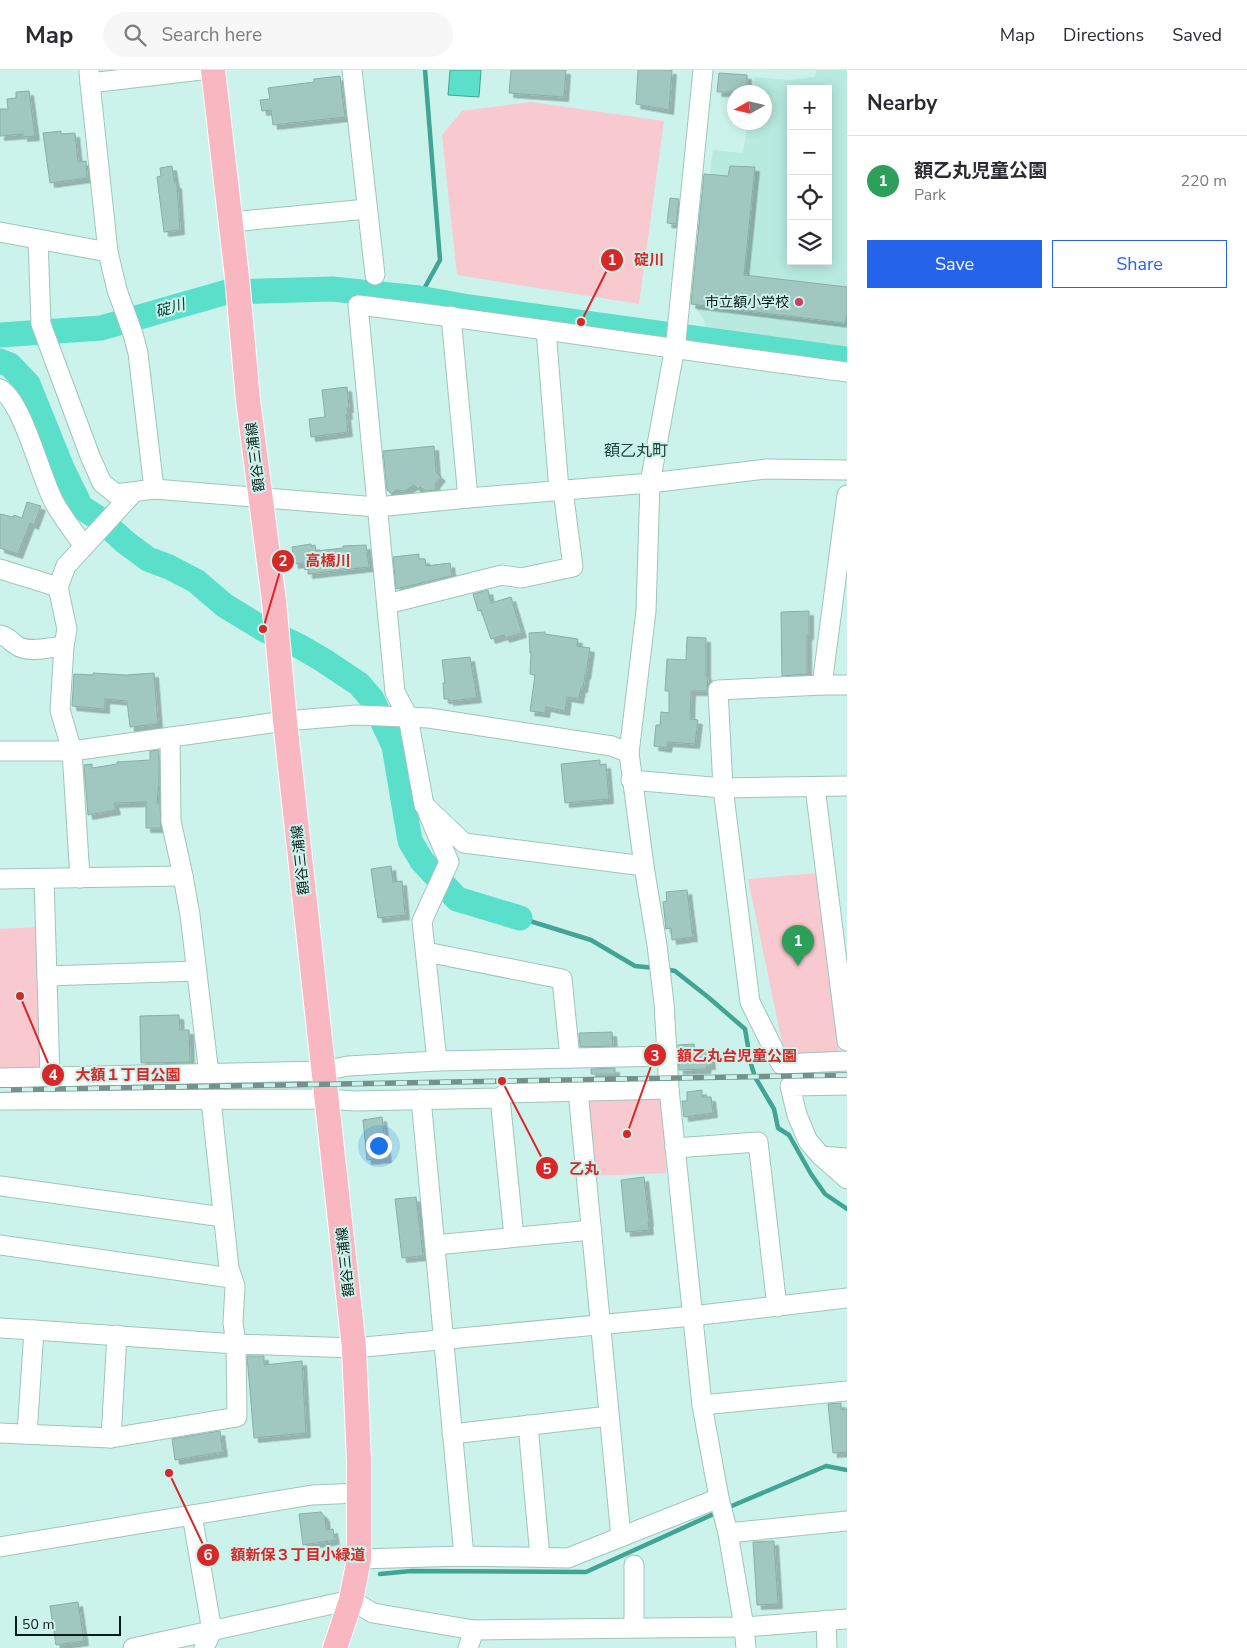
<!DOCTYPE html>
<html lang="en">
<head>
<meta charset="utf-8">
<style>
  :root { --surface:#fff; --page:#f7f7f7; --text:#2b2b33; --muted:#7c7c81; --line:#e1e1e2; --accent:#2563eb }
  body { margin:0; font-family:"Nunito Sans","Noto Sans JP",sans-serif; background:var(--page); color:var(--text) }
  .controls { position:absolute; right:15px; top:15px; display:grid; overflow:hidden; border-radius:0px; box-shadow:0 2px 12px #0003 }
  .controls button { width:45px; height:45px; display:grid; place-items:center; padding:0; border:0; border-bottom:1px solid var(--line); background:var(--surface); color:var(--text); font:25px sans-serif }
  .compass { position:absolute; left:727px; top:15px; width:45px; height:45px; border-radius:50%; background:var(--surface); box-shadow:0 2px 12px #0003; rotate:262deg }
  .scale { position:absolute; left:15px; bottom:12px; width:106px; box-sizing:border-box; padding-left:5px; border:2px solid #0d1c19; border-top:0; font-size:14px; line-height:18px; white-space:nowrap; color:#0d1c19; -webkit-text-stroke:4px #cbf3eb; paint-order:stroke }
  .you { position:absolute; left:378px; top:1075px; width:18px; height:18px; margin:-12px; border:4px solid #fff; border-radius:50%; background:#1a73e8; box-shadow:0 0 0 8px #1a73e833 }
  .badge { display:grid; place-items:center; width:32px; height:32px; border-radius:50%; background:var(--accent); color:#fff; font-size:16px; font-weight:700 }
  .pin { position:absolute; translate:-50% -41px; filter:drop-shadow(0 1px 2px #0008) }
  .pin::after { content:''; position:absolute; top:26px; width:18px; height:15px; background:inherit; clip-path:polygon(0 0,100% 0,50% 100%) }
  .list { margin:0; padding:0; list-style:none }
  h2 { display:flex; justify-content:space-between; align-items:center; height:65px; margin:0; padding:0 20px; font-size:21px }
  h2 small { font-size:16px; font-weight:400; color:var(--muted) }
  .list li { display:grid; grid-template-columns:32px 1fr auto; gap:15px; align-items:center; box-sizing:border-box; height:90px; padding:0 20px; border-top:1px solid var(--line) }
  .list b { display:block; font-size:19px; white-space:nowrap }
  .list p { margin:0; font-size:16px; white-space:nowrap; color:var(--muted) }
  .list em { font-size:16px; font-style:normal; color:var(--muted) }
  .actions { display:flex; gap:10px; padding:15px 20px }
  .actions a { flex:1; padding:11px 0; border:1px solid var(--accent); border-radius:0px; text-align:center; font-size:18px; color:var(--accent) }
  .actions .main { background:var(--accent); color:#fff }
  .icon { flex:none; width:28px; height:28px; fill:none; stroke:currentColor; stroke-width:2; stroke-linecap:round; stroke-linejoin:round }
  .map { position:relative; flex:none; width:847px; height:1578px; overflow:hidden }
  header { display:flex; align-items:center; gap:30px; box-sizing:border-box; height:70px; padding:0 25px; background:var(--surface); border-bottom:1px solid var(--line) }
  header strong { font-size:24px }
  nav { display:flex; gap:28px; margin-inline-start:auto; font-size:18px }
  .search { width:350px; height:45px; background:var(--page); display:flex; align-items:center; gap:12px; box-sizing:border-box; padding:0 18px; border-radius:28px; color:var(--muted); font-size:19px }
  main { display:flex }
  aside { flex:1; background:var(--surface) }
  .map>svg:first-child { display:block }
  .built { fill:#b8eae0; fill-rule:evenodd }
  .green { fill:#f8c9ce }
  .water { fill:#59dfca; stroke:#42a495 }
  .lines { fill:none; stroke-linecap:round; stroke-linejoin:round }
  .stream { stroke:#42a495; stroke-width:4.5 }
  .river { stroke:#59dfca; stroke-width:25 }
  .building { fill:#a1c8c0; stroke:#88afa7; filter:url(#shadow) }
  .minor-casing { stroke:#9ec5bd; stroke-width:21 }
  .major-casing { stroke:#fff; stroke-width:26 }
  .minor { stroke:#fff; stroke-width:19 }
  .major { stroke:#f9b7c2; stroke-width:24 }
  .rail-casing { stroke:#74918b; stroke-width:5.5 }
  .rail { stroke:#cbf3eb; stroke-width:4; stroke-dasharray:11; stroke-linecap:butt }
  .poi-dot { fill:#cd3e61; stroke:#cbf3eb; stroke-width:2 }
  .labels { text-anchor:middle; stroke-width:4; stroke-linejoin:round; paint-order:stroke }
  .poi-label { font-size:14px; fill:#0d1c19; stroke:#cbf3eb; text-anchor:end }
  .street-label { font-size:14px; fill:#0d1c19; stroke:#cbf3eb }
  .water-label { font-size:15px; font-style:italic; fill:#024239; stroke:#cbf3eb }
  .quarter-label { font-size:16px; fill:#1e423c; stroke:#cbf3eb }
  .leader { fill:none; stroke:#d62828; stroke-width:2 }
  .callout-dot { fill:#d62828; stroke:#cbf3eb; stroke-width:2 }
  .mark-label { font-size:15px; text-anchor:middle; font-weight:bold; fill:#fff }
  .callout-label { font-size:15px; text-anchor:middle; font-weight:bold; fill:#d62828; stroke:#cbf3eb; stroke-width:4; stroke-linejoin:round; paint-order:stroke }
</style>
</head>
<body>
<header>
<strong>Map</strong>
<div class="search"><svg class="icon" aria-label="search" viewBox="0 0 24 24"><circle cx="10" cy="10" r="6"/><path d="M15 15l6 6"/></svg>Search here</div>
<nav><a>Map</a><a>Directions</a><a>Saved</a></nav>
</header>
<main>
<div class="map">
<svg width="847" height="1578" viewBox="0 0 847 1578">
  <defs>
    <filter id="shadow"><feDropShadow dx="4.5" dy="4.5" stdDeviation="0" flood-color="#0004"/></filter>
  </defs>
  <rect width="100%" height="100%" fill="#cbf3eb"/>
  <path class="built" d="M816,0H847V281L703,262L705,252L693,232L713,80L743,83L748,53L764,52V22H752L755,7L791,10L815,7ZM791,19H828V191H791Z"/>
  <g class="green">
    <polygon points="531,32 664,51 639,234 457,205 442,65 462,41"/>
    <polygon points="818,803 839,983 785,986 748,809"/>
    <polygon points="38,857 42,994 38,999 0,1000 0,859"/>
    <polygon points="662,1024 666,1103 591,1106 586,1025"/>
  </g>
  <polygon class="water" points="450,0 481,0 479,27 448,25"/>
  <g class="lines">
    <g class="stream">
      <polyline points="419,228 440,190 425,0"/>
      <polyline points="520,848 591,870 635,896 655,898"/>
      <polyline points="665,899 675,901 708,927 745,959 751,994 755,1007 774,1039 778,1058 789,1065 811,1104 825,1124 847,1139"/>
      <polyline points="727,1438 826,1396 847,1400"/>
      <polyline points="380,1504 411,1501 586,1502 718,1442"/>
    </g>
    <g class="river">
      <polyline points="0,265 101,258 227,222 332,219 419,228 469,237 847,289"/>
      <polyline points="0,291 10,295 28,314 62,398 81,437 101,450 125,472 148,489 169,497 196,511 224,535 263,559 299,576 323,590 359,614 372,629 394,676 410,771 422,791 457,829 520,848"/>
    </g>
  </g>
  <g class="building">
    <polygon points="511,0 566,0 564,27 509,23"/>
    <polygon points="638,0 672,0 669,40 636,34"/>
    <polygon points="719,3 747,5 747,22 717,22"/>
    <polygon points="340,6 345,47 273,55 271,40 262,41 260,30 270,29 268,18 314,12 314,9"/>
    <polygon points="29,21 35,66 23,67 23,64 0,66 0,39 8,39 7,29 16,28 16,22"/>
    <polygon points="61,61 61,64 75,63 78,92 86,91 87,108 50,113 43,63"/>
    <polygon points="172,96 175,114 177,114 180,160 164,162 157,107 161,106 160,98"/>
    <polygon points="730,96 755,97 744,205 847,217 847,247 846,247 845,253 691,234 704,104 728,106"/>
    <polygon points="670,128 679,129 676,154 667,153"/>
    <polygon points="347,317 349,338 347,338 348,345 346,345 348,362 311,367 309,349 325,347 322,320"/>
    <polygon points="434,376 436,402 441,407 435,414 436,420 426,421 420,417 418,419 414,415 404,421 396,420 392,424 387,420 383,381"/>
    <polygon points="27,432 41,436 34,455 30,453 18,484 0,478 0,444 13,447 14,445 22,448"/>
    <polygon points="311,474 311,476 315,475 316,481 343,478 343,476 366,475 369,497 308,504 308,499 305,500 304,493 294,494 292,477"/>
    <polygon points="419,484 419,489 425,489 426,496 450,493 452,506 396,519 393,487"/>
    <polygon points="488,520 491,533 511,527 522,563 505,568 504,565 491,569 481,540 478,541 473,524"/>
    <polygon points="809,541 809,565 807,565 807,604 782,606 781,542"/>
    <polygon points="545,562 545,564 578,569 577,576 590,578 586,605 585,605 583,618 581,618 579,629 567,627 565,641 546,637 545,643 530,641 535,605 530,604 531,583 530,583 529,563"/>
    <polygon points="687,567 706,568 706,606 708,606 707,621 691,621 690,649 698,650 695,674 668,672 667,678 654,676 656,655 660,655 661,642 669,643 669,621 665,621 667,589 686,590"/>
    <polygon points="470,587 477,628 449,631 449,629 444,629 443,613 445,613 442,590"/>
    <polygon points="93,603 126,605 154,603 158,654 130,657 127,631 105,629 105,639 72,636 74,604 93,605"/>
    <polygon points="159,680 159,711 157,733 160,733 161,758 146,758 146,732 114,733 116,740 88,745 84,695 92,694 92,698 117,694 117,692 150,690 150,681"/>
    <polygon points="600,690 600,695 606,694 609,729 565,733 561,694"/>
    <polygon points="391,796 393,812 402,811 405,845 378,848 371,799"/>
    <polygon points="687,820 693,867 672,870 671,858 666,859 663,832 667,831 666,822"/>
    <polygon points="179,945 180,960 189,960 190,992 141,993 140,946"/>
    <polygon points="612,962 613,976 580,977 579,963"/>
    <polygon points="694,974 695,980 710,980 711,995 707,995 706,999 679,1000 678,975"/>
    <polygon points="615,998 615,1004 591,1004 591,999"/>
    <polygon points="702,1020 702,1027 711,1027 713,1043 684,1047 682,1031 687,1031 687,1022"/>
    <polygon points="382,1047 387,1088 367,1090 363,1050"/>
    <polygon points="644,1107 649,1152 648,1152 649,1160 626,1162 621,1110"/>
    <polygon points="416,1127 423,1186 402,1188 395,1129"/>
    <polygon points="247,1286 264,1286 264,1295 302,1291 306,1363 254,1368"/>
    <polygon points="841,1333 841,1340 847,1339 847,1382 833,1383 828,1334"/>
    <polygon points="220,1361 223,1382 175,1390 172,1369"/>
    <polygon points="321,1442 325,1447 326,1460 333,1459 335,1470 303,1475 299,1444"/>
    <polygon points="774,1471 778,1534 757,1535 753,1472"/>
    <polygon points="78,1532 84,1571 56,1575 50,1536"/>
  </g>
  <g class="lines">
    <g class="minor-casing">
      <g id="minor">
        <polyline points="352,0 375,205"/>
        <polyline points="703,0 676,271 650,413 766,399 847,400"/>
        <polyline points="89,1 90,13 201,0"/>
        <polyline points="90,13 108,182"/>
        <polyline points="231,152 367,139"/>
        <polyline points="0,162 108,182 117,220 133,264 138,283 154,419 377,437 468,428 650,413 646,541 629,683 644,796 657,875 664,933 669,1019 702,1335 719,1428 728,1463 744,1557 746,1578"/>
        <polyline points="38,169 41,254 90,386 102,413 116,424 154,419"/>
        <polyline points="451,246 468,428"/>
        <polyline points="546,260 559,420"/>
        <path d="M0,319C23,332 40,406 54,432C62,447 74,462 84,476"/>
        <polyline points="847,425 822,615 718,620 723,718 847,716"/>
        <polyline points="0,499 58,517"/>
        <polyline points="387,534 502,505 521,508 573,497 563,420"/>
        <path d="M0,565C11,568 8,570 16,575C28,584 51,577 64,576L60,640L72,681L80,808"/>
        <polyline points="64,576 67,559 58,517 66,496 134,422"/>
        <polyline points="822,615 847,615"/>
        <polyline points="0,681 72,681 285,651 357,645 429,648 612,676 629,683"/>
        <polyline points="631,710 723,718 750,932 781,994 847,991"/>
        <polyline points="815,717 847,971"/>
        <polyline points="428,743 449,792 422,851 437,991"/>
        <path d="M644,796L464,773L424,735L408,647L395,622L358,235C521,255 684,281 847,302"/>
        <polyline points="183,806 190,845 209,1004"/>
        <polyline points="0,809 183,806 171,751 170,667"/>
        <polyline points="44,809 50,1007"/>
        <polyline points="426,882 562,909 570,988"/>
        <polyline points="47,906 197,901"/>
        <polyline points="0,1008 324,1001 348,996 437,991 666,986"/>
        <polyline points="847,1015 790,1016 797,1045 808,1071 821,1086 847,1088"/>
        <polyline points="578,1021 621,1467"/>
        <polyline points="500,1028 514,1167"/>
        <polyline points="421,1029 464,1486"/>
        <polyline points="0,1030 326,1029 355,1031 500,1028 506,1023 669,1019"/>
        <polyline points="675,1078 758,1072 777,1237"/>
        <polyline points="821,1086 847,1109"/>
        <polyline points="0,1116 223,1147"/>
        <polyline points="0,1175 231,1208"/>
        <polyline points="435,1175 592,1160"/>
        <polyline points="0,1258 34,1260 27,1364"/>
        <polyline points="34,1260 236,1274 354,1278 692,1246 847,1228"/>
        <polyline points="702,1335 847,1321"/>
        <polyline points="528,1355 540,1487"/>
        <polyline points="0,1363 111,1368 237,1347 236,1274 233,1253 235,1216 229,1198 211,1030"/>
        <polyline points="452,1364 609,1346"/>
        <polyline points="111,1368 117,1265"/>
        <polyline points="192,1445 212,1561 204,1578"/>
        <polyline points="728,1463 847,1451"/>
        <polyline points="0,1477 312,1425 359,1423"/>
        <polyline points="359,1489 464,1486 568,1488 719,1428"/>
        <polyline points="634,1495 634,1558"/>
        <polyline points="826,1550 827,1578"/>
        <polyline points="133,1578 351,1530 373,1543 474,1560"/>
        <polyline points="468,1578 474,1560 744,1557 847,1549"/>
      </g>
    </g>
    <g class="major-casing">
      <polyline id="major" points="213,0 237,207 248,330 274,531 285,651 354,1278 359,1391 359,1489 351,1530 335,1578"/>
    </g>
    <use href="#minor" class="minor"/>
    <use href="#major" class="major"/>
    <g class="rail-casing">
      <polyline id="rail" points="0,1020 847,1005"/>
    </g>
    <use href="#rail" class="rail"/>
  </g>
  <circle class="poi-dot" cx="799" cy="232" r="5"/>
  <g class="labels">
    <g class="poi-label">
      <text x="789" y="237">市立額小学校</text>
    </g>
    <g class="street-label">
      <text transform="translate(255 387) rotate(-97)" y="5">額谷三浦線</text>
      <text transform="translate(300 790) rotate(-96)" y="5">額谷三浦線</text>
      <text transform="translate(345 1192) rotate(-96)" y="5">額谷三浦線</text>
    </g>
    <g class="water-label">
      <text transform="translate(170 238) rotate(-16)" y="5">碇川</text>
    </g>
    <g class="quarter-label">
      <text x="636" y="386">額乙丸町</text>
    </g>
  </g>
  <path class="leader" d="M581 252L612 190M263 559L283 491M627 1064L655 985M20 926L53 1005M502 1011L547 1098M169 1403L208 1485"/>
  <g class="callout-dot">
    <circle cx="581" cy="252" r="5"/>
    <circle cx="263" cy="559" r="5"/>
    <circle cx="627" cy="1064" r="5"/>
    <circle cx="20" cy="926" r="5"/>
    <circle cx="502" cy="1011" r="5"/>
    <circle cx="169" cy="1403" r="5"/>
    <circle cx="612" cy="190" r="12"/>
    <circle cx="283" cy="491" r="12"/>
    <circle cx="655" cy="985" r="12"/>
    <circle cx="53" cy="1005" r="12"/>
    <circle cx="547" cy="1098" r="12"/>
    <circle cx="208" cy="1485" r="12"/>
  </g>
  <g class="mark-label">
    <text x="612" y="195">1</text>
    <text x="283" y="496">2</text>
    <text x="655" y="991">3</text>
    <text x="53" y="1010">4</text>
    <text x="547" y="1104">5</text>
    <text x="208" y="1490">6</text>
  </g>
  <g class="callout-label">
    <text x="649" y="195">碇川</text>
    <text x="328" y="496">高橋川</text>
    <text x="737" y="991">額乙丸台児童公園</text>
    <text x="128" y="1010">大額１丁目公園</text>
    <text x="584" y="1104">乙丸</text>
    <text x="298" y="1490">額新保３丁目小緑道</text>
  </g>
</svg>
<div class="controls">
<button>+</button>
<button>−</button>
<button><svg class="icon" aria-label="locate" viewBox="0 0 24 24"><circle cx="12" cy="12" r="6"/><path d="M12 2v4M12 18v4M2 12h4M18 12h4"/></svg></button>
<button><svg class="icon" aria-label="layers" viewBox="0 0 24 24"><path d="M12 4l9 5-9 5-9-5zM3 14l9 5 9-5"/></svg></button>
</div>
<svg class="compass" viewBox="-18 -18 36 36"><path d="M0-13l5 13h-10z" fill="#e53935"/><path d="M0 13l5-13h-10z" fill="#7c7c81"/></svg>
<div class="scale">50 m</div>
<div class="you"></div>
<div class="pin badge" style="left:798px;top:896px;background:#2e9e5b">1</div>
</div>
<aside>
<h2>Nearby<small></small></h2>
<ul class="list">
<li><span class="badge" style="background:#2e9e5b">1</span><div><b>額乙丸児童公園</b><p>Park</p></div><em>220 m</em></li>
</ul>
<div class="actions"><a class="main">Save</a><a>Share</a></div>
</aside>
</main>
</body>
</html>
